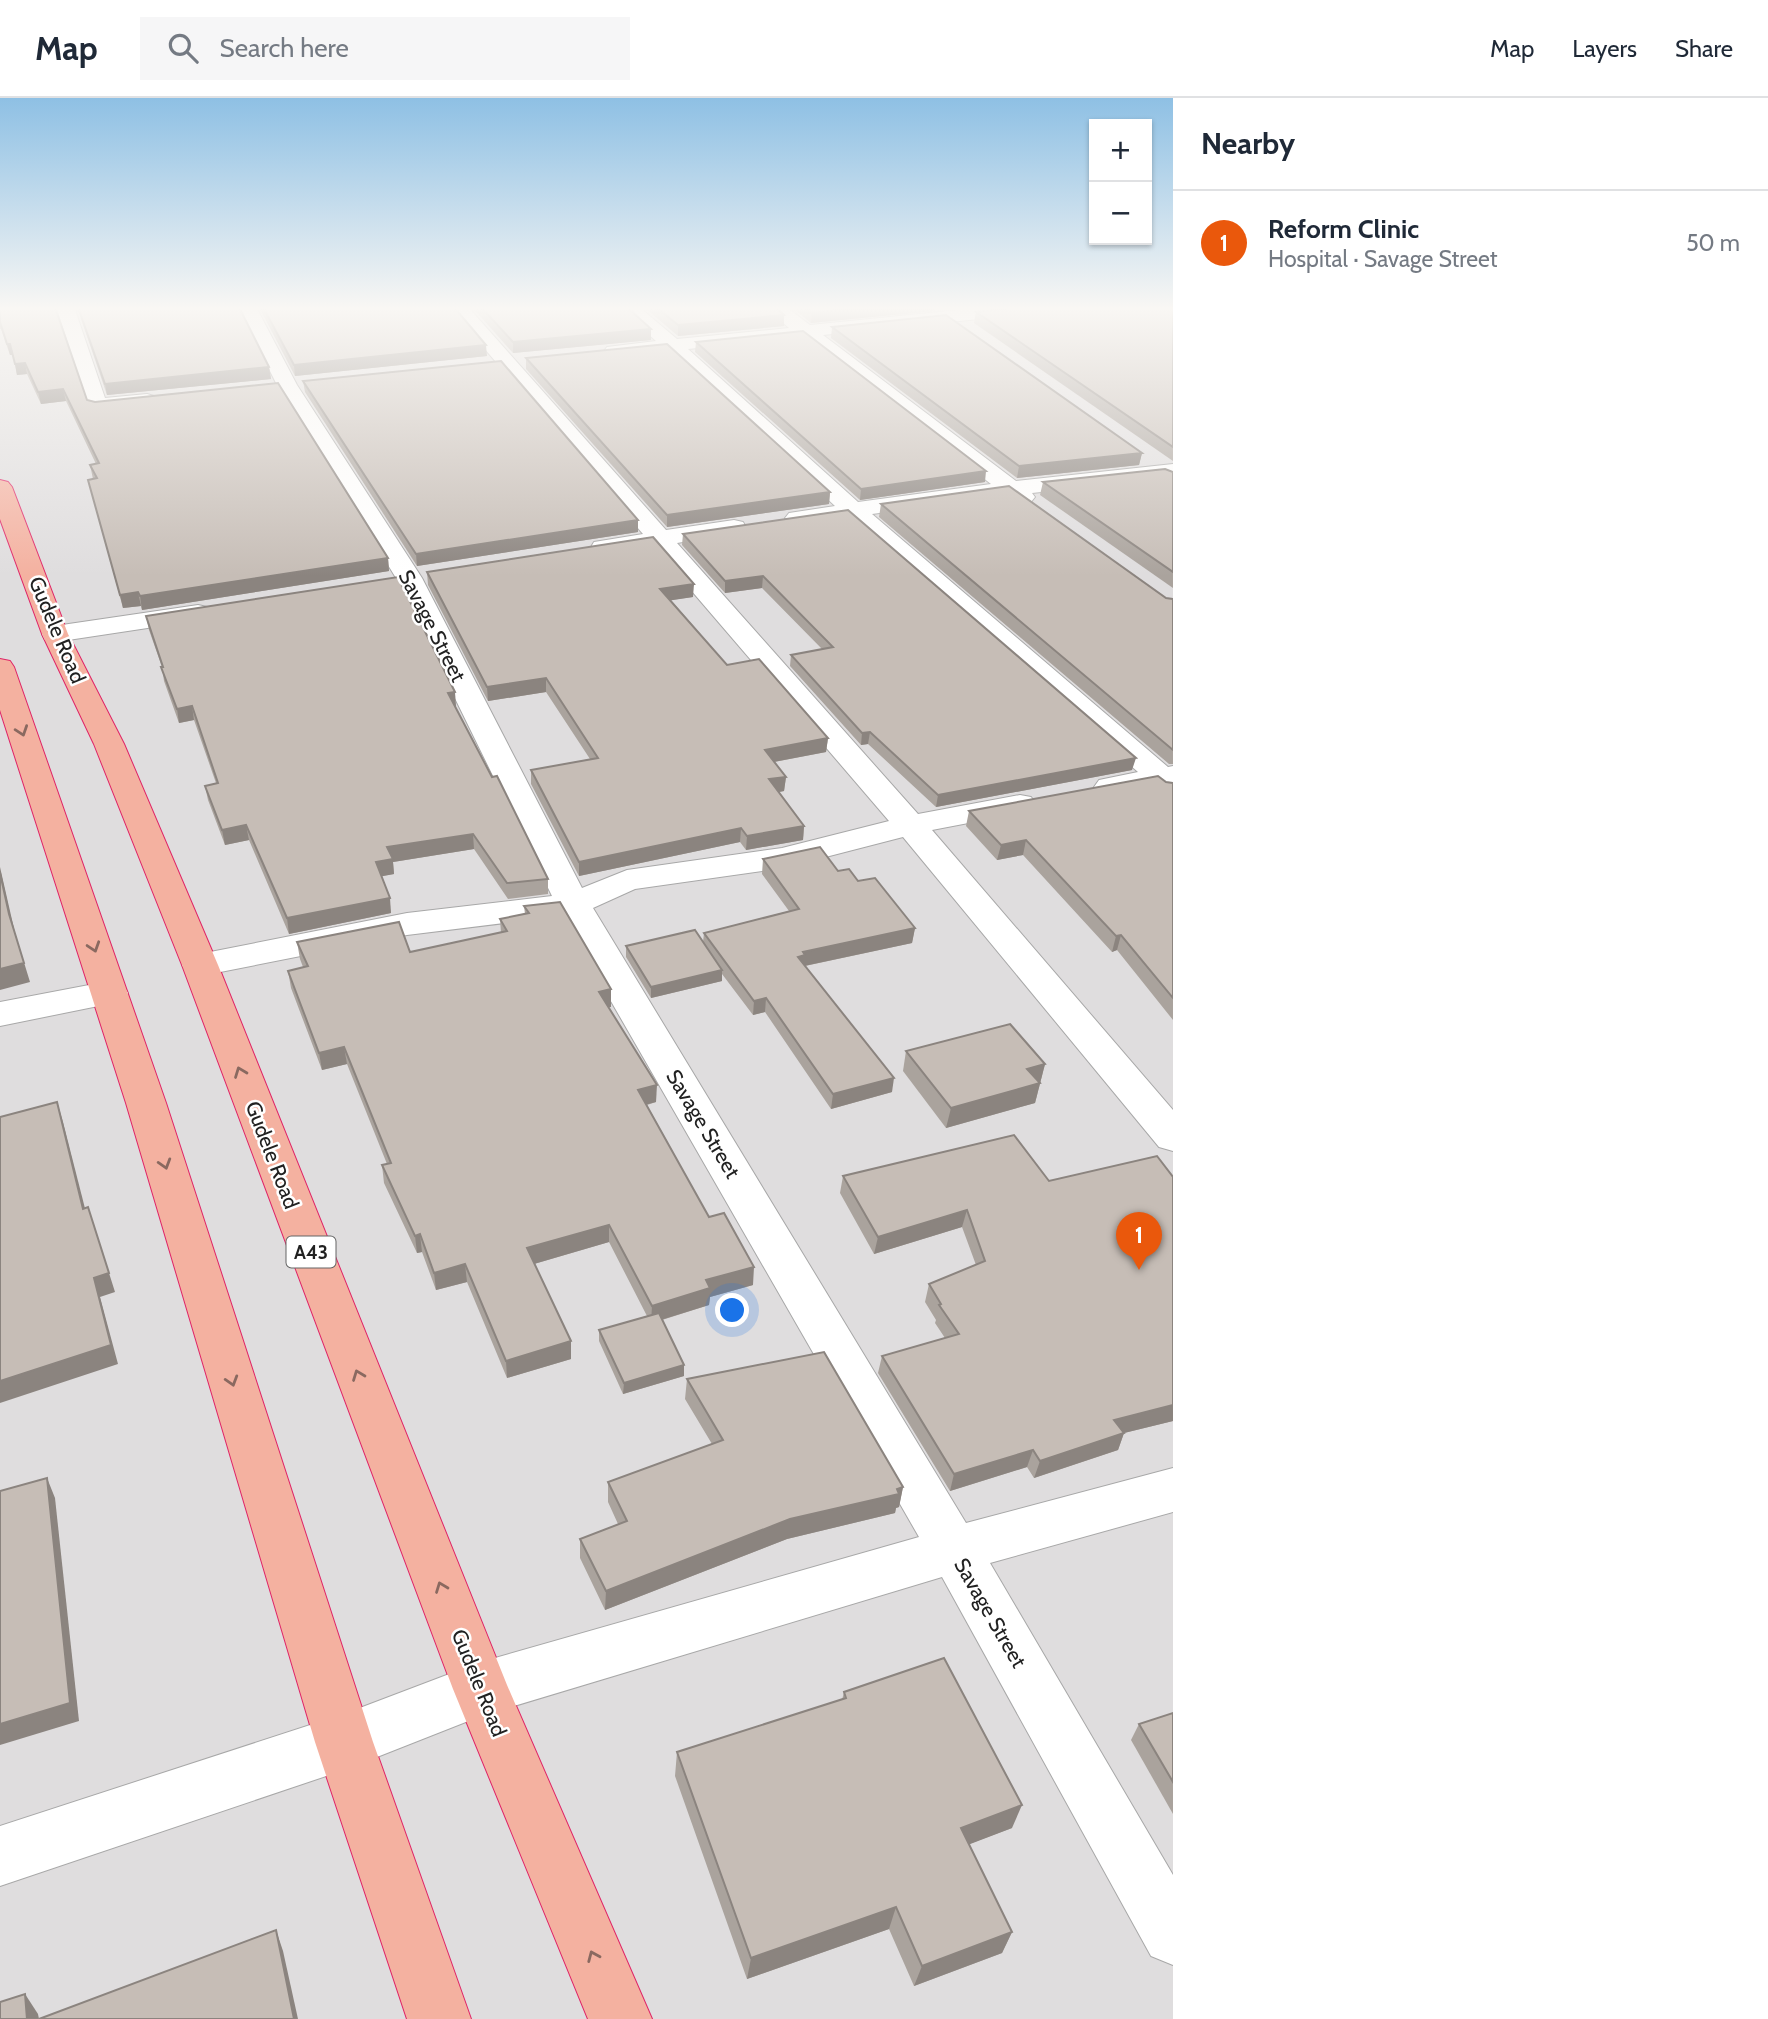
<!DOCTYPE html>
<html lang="en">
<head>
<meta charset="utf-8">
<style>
  :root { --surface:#fff; --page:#f6f6f7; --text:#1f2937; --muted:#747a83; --line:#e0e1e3; --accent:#ea580c }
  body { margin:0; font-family:Cabin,sans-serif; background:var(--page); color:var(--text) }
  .controls { position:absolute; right:21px; top:21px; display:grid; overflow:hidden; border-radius:0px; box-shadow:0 2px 5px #0004 }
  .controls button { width:63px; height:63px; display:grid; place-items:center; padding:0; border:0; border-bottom:2px solid var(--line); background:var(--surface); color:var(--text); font:35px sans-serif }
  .you { position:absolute; left:733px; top:1213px; width:24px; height:24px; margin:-18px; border:5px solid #fff; border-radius:50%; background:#1a73e8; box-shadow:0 0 0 10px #1a73e833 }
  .badge { display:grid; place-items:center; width:46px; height:46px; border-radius:50%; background:var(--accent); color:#fff; font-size:23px; font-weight:700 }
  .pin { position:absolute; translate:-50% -58px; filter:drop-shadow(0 2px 4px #0008) }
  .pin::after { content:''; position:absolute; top:37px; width:24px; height:21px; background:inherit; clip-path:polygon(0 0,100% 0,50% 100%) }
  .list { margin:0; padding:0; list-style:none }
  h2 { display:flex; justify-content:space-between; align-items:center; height:91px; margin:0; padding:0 28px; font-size:30px }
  h2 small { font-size:23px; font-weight:400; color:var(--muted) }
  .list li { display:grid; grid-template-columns:46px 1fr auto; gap:21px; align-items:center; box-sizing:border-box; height:105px; padding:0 28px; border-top:2px solid var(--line) }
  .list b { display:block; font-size:26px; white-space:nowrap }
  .list p { margin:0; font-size:23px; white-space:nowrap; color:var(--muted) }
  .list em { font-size:23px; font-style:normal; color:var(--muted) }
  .icon { flex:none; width:38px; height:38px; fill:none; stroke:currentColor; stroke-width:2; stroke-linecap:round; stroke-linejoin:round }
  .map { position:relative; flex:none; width:1173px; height:1921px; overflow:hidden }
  header { display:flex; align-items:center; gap:42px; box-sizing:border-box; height:98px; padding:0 35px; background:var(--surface); border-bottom:2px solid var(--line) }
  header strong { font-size:33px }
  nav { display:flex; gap:38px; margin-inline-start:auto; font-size:24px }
  .search { width:490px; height:63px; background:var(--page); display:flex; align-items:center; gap:18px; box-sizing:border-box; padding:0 24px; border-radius:0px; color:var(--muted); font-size:26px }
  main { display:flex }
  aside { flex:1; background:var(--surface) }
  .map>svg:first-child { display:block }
  .residential { fill:#dfddde }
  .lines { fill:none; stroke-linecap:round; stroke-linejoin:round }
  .minor-casing { stroke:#a8a8a8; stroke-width:2 }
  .trunk-casing { stroke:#df2467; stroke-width:2 }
  .minor { fill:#fff; fill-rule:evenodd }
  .trunk { fill:#f4b1a0; fill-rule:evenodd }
  .wall { fill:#aaa39d }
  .shaded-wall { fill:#8b847f }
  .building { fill:#c6bdb6; stroke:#8b847f; stroke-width:2 }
  .oneway { stroke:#8a6960 }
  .labels { text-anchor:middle; stroke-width:5; stroke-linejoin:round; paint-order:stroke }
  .shield { fill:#fff; stroke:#646464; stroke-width:2 }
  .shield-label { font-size:19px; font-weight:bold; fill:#212121 }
  .street-label { font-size:21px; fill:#212121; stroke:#fff }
</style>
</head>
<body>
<header>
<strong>Map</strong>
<div class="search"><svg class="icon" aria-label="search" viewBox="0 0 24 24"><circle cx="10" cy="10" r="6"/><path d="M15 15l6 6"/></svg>Search here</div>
<nav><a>Map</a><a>Layers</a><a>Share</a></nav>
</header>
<main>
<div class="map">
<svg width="1173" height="1921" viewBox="0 0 1173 1921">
  <rect width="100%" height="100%" fill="#f1eee7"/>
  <rect class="residential" x="0" y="209" width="1173" height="1712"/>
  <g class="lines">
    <g class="minor-casing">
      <g id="minor">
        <polygon points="56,209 74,209 105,300 147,296 154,298 157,302 154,306 97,313 90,311"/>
        <polygon points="238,209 256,209 297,287 422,480 582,790 627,772 782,750 889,723 654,449 603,456 594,454 591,449 594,444 643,436 449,209 468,209 666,432 734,422 743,424 746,429 743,434 677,445 918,716 1020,697 1031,699 1036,706 1031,713 932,732 1173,1012 1173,1053 1159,1049 903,739 783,770 635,791 593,810 966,1425 1173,1370 1173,1414 990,1465 1173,1777 1173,1867 1151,1858 942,1479 481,1618 344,1672 0,1788 0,1728 344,1616 481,1564 919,1439 562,818 407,837 200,878 187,875 182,867 187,859 200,856 407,815 552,798 396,480 277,287"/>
        <path d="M618,209H639L677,241L789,230L765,209H786L810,227L989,209H1056L1047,214L823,237L1016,383L1173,366V380L1032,395L1035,399L1031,404L1023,406L1007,398L872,416L1168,669L1173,668V698L1162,696L1155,690L1110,698L1099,696L1094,689L1099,682L1138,674L848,420L797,427L789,425L785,420L789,415L835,408L668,253L614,259L607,257L604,253L607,249L656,243ZM802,240L991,386L858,404L688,251Z"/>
        <polygon points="198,507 207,509 211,515 207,521 55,544 45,542 42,536 45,530 55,528"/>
        <polygon points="110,883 123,887 128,895 123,903 0,928 0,904"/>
      </g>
    </g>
    <g class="trunk-casing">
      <g id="trunk">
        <polygon points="0,382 8,384 12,389 68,536 124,646 218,867 507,1587 652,1921 588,1921 453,1591 182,867 94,646 42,536 0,421"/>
        <polygon points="0,561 10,563 14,569 166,1005 373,1644 471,1921 407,1921 315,1644 126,1005 0,612"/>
      </g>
    </g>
    <use href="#minor" class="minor"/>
    <use href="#trunk" class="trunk"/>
  </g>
  <g class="wall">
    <polygon points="0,209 87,302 388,460 389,473 142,512 141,508 123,510 88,382 93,381 90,367 96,366 66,303 41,306 27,276 17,277 13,257 10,257 1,231 0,231"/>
    <polygon points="77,209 239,209 269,269 271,281 107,297"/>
    <polygon points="259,209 454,209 487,258 295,278"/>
    <polygon points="472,209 627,209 651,231 651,242 513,255"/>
    <polygon points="644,209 775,209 784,217 784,228 678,238"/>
    <polygon points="791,209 936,209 933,213 811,225"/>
    <polygon points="1173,209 1173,363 974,225 976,214"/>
    <polygon points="832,229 1142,355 1139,367 1017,380 831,240"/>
    <polygon points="696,244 985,384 860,402 695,254"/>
    <polygon points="526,260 830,394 829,406 667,429 526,271"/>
    <polygon points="303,283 638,422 638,434 417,468 305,294"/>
    <polygon points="1173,374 1173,490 1040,397 1043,384"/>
    <polygon points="881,406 1166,500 1173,501 1173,666 1169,666 879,419"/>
    <polygon points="683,436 1132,672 936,709 868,646 861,647 790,568 791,557 822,551 762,490 725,495 682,447"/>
    <polygon points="427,474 693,499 671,502 727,567 828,640 826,654 774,664 786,679 784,693 779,694 804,728 803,742 746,752 740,744 579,778 531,686 531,672 590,661 546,594 488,603 428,487"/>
    <polygon points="146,518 456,608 455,608 492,679 548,781 548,796 508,801 474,751 393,764 394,776 382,778 391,815 289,836 249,742 225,747 208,702 205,688 216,685 194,622 179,625 164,583 162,569 149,532"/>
    <polygon points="1166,684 1173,685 1173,922 1117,852 1112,854 1023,757 997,762 966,728 969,713"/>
    <polygon points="763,761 838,773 858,783 915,830 912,845 805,868 892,994 831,1011 765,914 753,917 722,876 722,883 651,900 626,859 626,848 703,844 704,835 789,813 762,776"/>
    <polygon points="524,808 611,909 608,909 656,1004 647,1007 709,1119 753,1187 710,1199 709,1207 662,1222 684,1278 623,1296 599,1243 599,1232 647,1218 609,1144 534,1166 571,1243 571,1261 507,1280 467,1184 436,1192 422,1154 417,1155 384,1085 382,1067 387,1066 347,966 322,972 291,890 288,873 303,869 300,861 297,844 410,854 501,835 500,821 525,816"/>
    <polygon points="906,953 1045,966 1035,1005 946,1030 903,973"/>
    <polygon points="843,1078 1049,1083 1173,1079 1173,1323 1124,1335 1118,1352 1034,1380 1027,1369 950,1393 878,1275 882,1258 945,1240 935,1225 936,1222 925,1204 929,1186 976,1167 962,1129 874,1156 840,1095"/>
    <polygon points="687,1281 903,1389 899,1409 896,1410 895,1415 787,1441 605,1512 580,1460 580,1441 618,1426 608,1404 608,1384 712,1346 685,1301"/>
    <polygon points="844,1594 1012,1730 969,1746 1012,1834 1002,1855 914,1888 889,1831 747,1881 675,1678 677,1654 842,1602"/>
    <polygon points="1173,1615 1173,1716 1131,1642 1139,1626"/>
  </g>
  <g class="shaded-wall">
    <polygon points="862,209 936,209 933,213 811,225 812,215"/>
    <polygon points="784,217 784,228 678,238 678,227"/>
    <polygon points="651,231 651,242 513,255 513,244"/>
    <polygon points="7,246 10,246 13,257 10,257"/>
    <polygon points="486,247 487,258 295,278 294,267"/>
    <polygon points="25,265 27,276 17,277 15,266"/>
    <polygon points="269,269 271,281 107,297 105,286"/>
    <polygon points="63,291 66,303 41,306 38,294"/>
    <polygon points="1142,355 1139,367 1017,380 1019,368"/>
    <polygon points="986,373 985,384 860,402 861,391"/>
    <polygon points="830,394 829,406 667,429 667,417"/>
    <polygon points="638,422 638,434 417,468 416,456"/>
    <polygon points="388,460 389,473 142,512 140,498"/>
    <polygon points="763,478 762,490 725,495 725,483"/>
    <polygon points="694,486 693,499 660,504 660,491"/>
    <polygon points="138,494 141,508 123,510 120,497"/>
    <polygon points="546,580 546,594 488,603 487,589"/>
    <polygon points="455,594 456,608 449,609 448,595"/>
    <polygon points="192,608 194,622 179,625 177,611"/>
    <polygon points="870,634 868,646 861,647 862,635"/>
    <polygon points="828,640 826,654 763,666 765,652"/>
    <polygon points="1136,660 1132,672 936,709 938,697"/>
    <polygon points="786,679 784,693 768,696 769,681"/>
    <polygon points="246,727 249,742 225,747 222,732"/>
    <polygon points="804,728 803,742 746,752 747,738"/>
    <polygon points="741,730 740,744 579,778 579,764"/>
    <polygon points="473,736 474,751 393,764 394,776 378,779 376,764 387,749"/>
    <polygon points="1026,742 1023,757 997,762 1001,747"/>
    <polygon points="0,769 15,835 30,884 0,892 0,871 9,816 0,775"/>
    <polygon points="390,800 391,815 289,836 287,820"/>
    <polygon points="915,830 912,845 804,868 798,859 803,854"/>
    <polygon points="1121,837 1117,852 1112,854 1116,838"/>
    <polygon points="722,872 722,883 651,900 651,889"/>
    <polygon points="611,891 611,909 598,911 599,894"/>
    <polygon points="766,900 765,914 753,917 754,903"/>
    <polygon points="344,949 347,966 322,972 319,955"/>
    <polygon points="1045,966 1035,1005 946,1030 951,1010 1027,971"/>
    <polygon points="894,980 892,994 831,1011 833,996"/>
    <polygon points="657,987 656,1004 637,1009 638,992"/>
    <polygon points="57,1004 63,1024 90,1130 83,1111"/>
    <polygon points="967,1112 962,1129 874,1156 878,1139"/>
    <polygon points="609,1127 609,1144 527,1168 527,1150"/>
    <polygon points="420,1136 422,1154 417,1155 415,1138"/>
    <polygon points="465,1166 467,1184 436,1192 434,1175"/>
    <polygon points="754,1169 753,1187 710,1199 709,1207 651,1225 652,1208 706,1182"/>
    <polygon points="109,1175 115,1194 100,1199 118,1266 0,1305 0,1283 94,1180"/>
    <polygon points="571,1243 571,1261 507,1280 506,1263"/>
    <polygon points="684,1267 684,1278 623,1296 624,1285"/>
    <polygon points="1173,1307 1173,1323 1124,1335 1118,1352 1034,1380 1040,1363 1114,1322"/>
    <polygon points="1033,1352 1027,1369 950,1393 954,1376"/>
    <polygon points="47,1380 55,1400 79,1623 0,1647 0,1626"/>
    <polygon points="903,1389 899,1409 896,1410 895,1415 787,1441 605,1512 606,1493 790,1421"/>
    <polygon points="1022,1707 1012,1730 952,1753 961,1730"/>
    <polygon points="896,1809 889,1831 747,1881 751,1860"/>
    <polygon points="276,1832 283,1853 298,1921 294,1921"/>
    <polygon points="1012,1834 1002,1855 914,1888 922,1868"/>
    <polygon points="25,1896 38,1916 39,1921 27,1921"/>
  </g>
  <g class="building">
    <polygon points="0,209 55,209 87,302 95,304 278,285 388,460 140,498 138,494 120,497 88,382 97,380 90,367 99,365 63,291 38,294 25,265 15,266 10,246 7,246 0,224"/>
    <polygon points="78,209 239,209 269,269 105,286"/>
    <polygon points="263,209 454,209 486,247 294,267"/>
    <polygon points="481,209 627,209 651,231 513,244"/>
    <polygon points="656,209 775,209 784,217 678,227"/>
    <polygon points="805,209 862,209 812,215"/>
    <polygon points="1019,209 1173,209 1173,349 976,214"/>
    <polygon points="946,217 1142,355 1019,368 832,229"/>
    <polygon points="803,233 986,373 861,391 696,244"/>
    <polygon points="667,246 830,394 667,417 526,260"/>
    <polygon points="501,263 638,422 416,456 303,283"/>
    <polygon points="1165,371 1173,374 1173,474 1043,384"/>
    <polygon points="1009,388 1166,500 1173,501 1173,652 881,406"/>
    <polygon points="848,412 1136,660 938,697 870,634 862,635 791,557 833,549 763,478 725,483 683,436"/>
    <polygon points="653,439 694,486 660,491 727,567 759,561 828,640 765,652 786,679 769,681 804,728 747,738 741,730 579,764 531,672 598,660 546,580 487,589 427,474"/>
    <polygon points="398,479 455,594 448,595 492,679 497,678 548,781 507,785 473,736 387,749 393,761 376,764 390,800 287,820 246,727 222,732 205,688 218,685 192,608 177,611 161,569 163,569 146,518"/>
    <polygon points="1158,678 1166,684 1173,685 1173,900 1121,837 1116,838 1026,742 1001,747 969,713"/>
    <polygon points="820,749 838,773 849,771 858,783 875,780 915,830 803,854 805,857 798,859 894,980 833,996 766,900 754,903 704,835 799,811 763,761"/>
    <polygon points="0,775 9,816 24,865 0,871"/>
    <polygon points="560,804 611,891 599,894 657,987 638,992 709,1119 724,1115 754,1169 706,1182 710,1190 652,1208 609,1127 527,1150 571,1243 506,1263 465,1166 434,1175 420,1136 415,1138 382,1067 391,1065 344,949 319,955 288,873 308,868 297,844 399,824 410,854 507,833 500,821 529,815 524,808"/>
    <polygon points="695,832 722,872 651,889 626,848"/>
    <polygon points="1010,926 1045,966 1027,971 1040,985 951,1010 906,953"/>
    <polygon points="57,1004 83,1111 88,1109 109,1175 94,1180 111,1247 0,1283 0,1019"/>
    <polygon points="1014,1037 1049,1083 1157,1058 1173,1079 1173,1307 1114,1322 1124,1335 1040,1363 1033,1352 954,1376 882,1258 959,1236 939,1207 941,1206 929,1186 985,1163 967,1112 878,1139 843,1078"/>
    <polygon points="659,1215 684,1267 624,1285 599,1232"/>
    <polygon points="824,1254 903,1389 897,1391 899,1396 790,1421 606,1493 580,1441 627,1423 608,1384 723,1342 687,1281"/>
    <polygon points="47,1380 70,1605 0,1626 0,1393"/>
    <polygon points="944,1560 1022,1707 961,1730 1012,1834 922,1868 896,1809 751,1860 677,1654 846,1600 844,1594"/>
    <polygon points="1173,1615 1173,1684 1139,1626"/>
    <polygon points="276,1832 294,1921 39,1921"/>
    <polygon points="25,1896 27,1921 0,1921 0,1904"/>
  </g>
  <defs><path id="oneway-chevron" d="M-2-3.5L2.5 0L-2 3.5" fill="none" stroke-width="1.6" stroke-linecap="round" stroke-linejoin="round" transform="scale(1.75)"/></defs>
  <g class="oneway">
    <use href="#oneway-chevron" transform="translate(22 633) rotate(71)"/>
    <use href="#oneway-chevron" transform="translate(94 849) rotate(72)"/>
    <use href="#oneway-chevron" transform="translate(240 974) rotate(-111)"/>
    <use href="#oneway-chevron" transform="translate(165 1066) rotate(73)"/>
    <use href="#oneway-chevron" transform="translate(358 1277) rotate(-111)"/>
    <use href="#oneway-chevron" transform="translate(232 1283) rotate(73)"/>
    <use href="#oneway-chevron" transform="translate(441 1489) rotate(-111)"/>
    <use href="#oneway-chevron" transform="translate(593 1858) rotate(-113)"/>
  </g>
  <linearGradient id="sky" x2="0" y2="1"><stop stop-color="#8ec0e4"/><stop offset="0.44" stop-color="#f9f7f4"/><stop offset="1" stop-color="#f9f7f4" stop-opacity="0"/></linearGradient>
  <rect width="1173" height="478" fill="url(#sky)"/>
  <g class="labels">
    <rect class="shield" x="286.5" y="1138.5" width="49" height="31" rx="5"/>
    <g class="shield-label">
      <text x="311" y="1161">A43</text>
    </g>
    <g class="street-label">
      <text transform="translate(432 528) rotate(63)" y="7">Savage Street</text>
      <text transform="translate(57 532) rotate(67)" y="7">Gudele Road</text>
      <text transform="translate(703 1026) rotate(59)" y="7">Savage Street</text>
      <text transform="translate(272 1057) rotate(69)" y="7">Gudele Road</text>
      <text transform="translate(990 1515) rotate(60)" y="7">Savage Street</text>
      <text transform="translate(479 1585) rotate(68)" y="7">Gudele Road</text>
    </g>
  </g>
</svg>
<div class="controls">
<button>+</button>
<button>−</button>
</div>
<div class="you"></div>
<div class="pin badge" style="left:1139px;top:1172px">1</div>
</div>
<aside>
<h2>Nearby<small></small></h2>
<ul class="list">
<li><span class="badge">1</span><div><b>Reform Clinic</b><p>Hospital · Savage Street</p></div><em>50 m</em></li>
</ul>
</aside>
</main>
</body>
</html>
